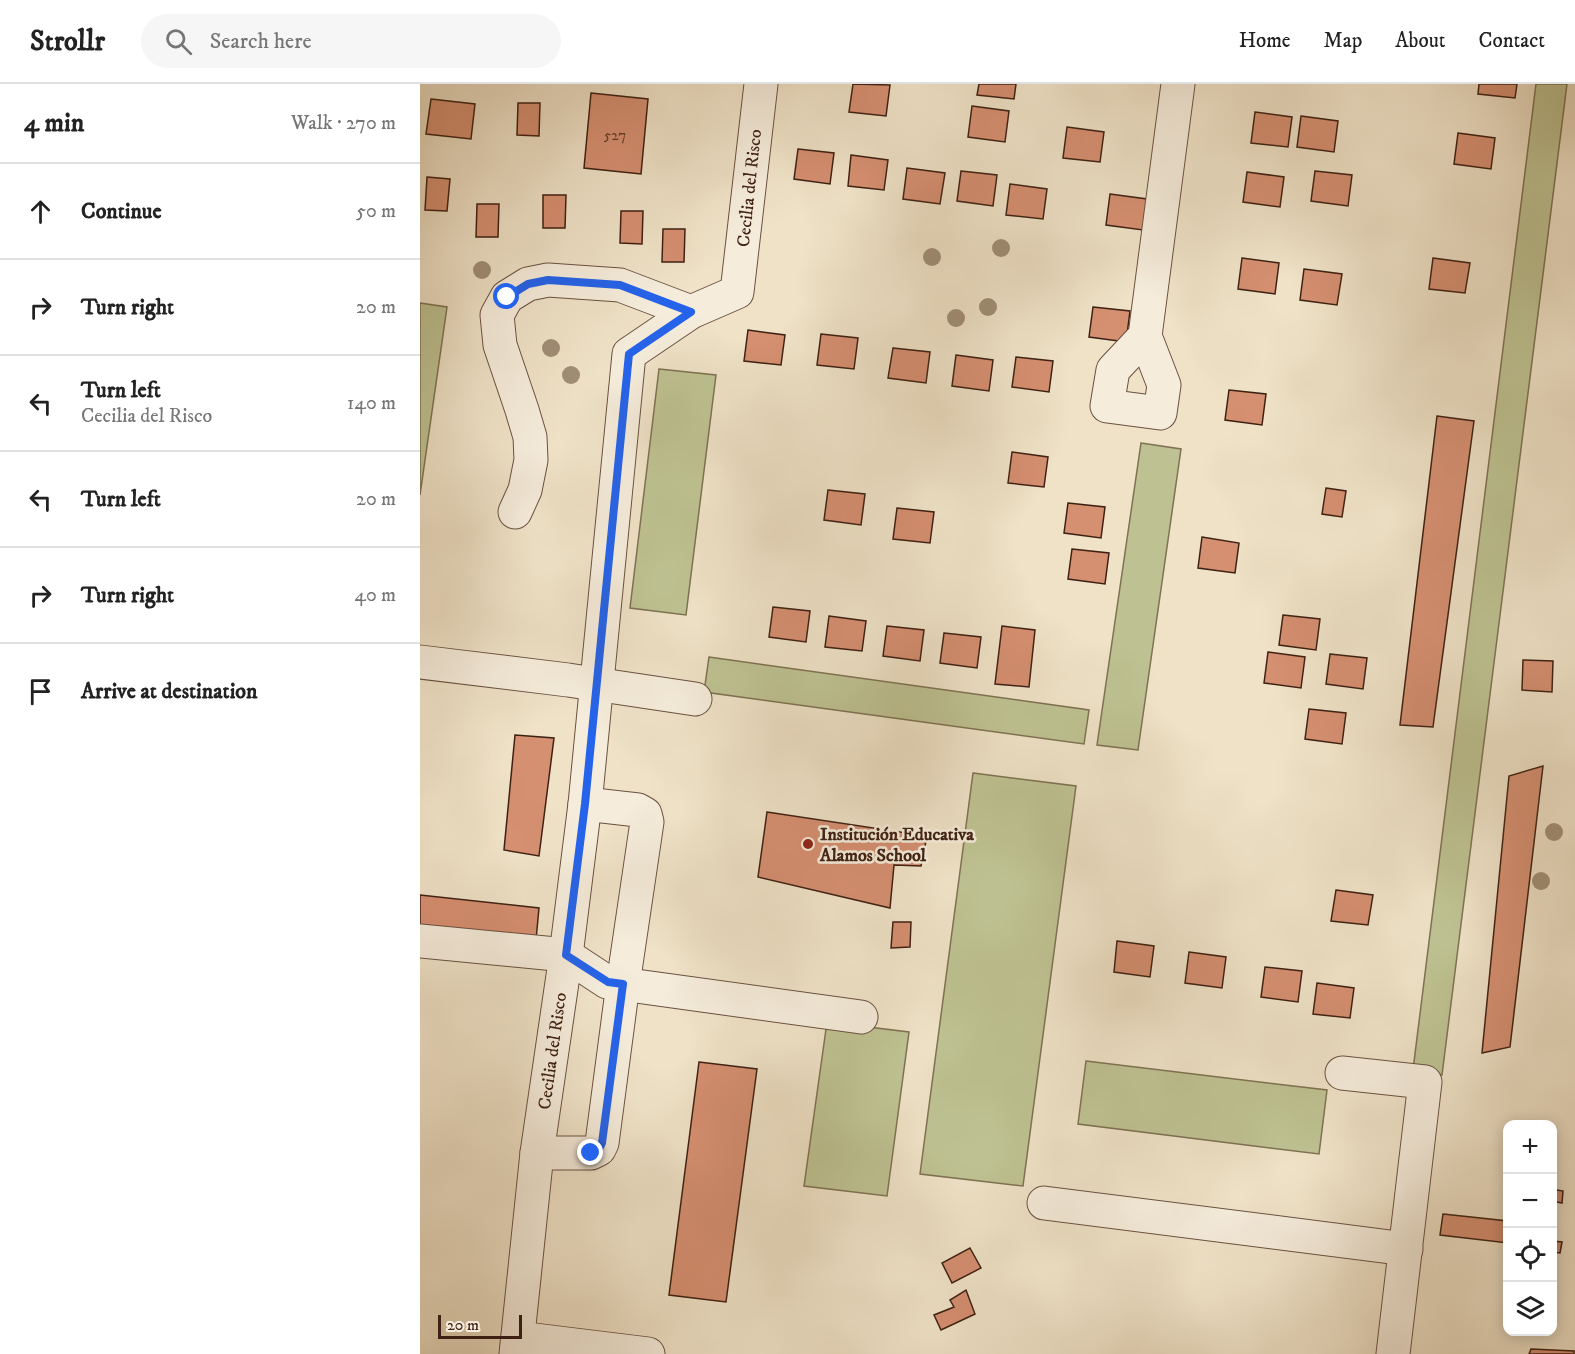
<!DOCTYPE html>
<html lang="en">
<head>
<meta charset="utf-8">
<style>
  :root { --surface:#fff; --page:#f6f6f6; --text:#222; --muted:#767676; --line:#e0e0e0 }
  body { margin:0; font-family:"IM FELL DW Pica",serif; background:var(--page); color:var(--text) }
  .controls { position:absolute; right:18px; bottom:18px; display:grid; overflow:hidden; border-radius:12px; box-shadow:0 3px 15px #0003 }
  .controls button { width:54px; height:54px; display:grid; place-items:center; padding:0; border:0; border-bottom:2px solid var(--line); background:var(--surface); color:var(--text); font:30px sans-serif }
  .scale { position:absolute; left:18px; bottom:15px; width:84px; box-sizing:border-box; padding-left:6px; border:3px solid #3f2113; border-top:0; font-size:16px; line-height:21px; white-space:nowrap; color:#3f2113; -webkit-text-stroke:4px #f5ecdb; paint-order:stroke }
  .stop { position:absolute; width:18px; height:18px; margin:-14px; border:4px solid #2563eb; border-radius:50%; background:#fff }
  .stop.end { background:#2563eb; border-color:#fff; box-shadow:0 2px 6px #0008 }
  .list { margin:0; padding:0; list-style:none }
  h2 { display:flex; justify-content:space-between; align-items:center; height:78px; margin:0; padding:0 24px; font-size:26px }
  h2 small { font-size:20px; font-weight:400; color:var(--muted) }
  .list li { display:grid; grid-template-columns:39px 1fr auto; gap:18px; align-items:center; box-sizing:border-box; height:96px; padding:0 24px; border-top:2px solid var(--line) }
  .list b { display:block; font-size:22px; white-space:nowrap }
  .list p { margin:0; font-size:20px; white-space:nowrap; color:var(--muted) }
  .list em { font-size:20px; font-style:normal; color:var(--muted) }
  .icon { flex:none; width:33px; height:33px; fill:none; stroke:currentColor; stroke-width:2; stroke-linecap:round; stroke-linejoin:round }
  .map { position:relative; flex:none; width:1155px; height:1270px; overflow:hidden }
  header { display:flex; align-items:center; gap:36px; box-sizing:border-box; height:84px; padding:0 30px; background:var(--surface); border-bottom:2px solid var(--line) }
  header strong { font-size:28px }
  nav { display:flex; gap:33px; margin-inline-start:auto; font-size:21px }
  .search { width:420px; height:54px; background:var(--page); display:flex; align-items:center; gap:15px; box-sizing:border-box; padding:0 21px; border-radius:33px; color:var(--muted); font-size:22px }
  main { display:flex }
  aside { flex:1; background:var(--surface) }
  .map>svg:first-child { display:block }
  .green { fill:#bec292; stroke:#7e7252; stroke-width:1.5 }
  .building { fill:#d58f71; stroke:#3f2113; stroke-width:1.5 }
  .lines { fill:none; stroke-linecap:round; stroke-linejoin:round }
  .minor-casing { stroke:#6b5140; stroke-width:35 }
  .minor { stroke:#f5ecdb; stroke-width:33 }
  .tree { fill:#a08e76 }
  .route { stroke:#2563eb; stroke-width:8 }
  .poi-dot { fill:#8f2418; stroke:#f5ecdb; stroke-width:2 }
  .labels { text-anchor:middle; stroke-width:5; stroke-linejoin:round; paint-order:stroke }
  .number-label { font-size:15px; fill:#643c2a }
  .street-label { font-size:18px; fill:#3f2113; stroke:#f5ecdb }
  .poi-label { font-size:18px; font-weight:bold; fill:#3f2113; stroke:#f5ecdb; text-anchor:start }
</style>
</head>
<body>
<header>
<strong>Strollr</strong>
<div class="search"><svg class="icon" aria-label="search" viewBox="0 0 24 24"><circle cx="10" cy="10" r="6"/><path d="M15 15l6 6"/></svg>Search here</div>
<nav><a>Home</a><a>Map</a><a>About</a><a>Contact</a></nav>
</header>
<main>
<aside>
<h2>4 min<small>Walk · 270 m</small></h2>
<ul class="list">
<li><svg class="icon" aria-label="ahead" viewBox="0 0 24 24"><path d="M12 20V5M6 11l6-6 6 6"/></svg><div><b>Continue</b></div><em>50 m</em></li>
<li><svg class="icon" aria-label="right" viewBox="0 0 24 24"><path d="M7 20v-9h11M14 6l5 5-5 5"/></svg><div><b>Turn right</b></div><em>20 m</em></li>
<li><svg class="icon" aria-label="left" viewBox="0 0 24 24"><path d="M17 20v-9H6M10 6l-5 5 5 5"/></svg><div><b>Turn left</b><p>Cecilia del Risco</p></div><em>140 m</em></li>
<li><svg class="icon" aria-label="left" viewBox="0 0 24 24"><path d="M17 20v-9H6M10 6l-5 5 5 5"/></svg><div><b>Turn left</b></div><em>20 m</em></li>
<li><svg class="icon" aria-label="right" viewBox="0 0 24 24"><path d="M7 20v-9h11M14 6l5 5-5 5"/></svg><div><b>Turn right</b></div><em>40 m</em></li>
<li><svg class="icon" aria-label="arrive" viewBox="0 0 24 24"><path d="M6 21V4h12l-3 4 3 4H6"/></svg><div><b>Arrive at destination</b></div></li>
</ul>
</aside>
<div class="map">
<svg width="1155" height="1270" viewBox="0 0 1155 1270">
  <rect width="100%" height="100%" fill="#efe2c7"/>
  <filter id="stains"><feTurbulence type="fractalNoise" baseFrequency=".00333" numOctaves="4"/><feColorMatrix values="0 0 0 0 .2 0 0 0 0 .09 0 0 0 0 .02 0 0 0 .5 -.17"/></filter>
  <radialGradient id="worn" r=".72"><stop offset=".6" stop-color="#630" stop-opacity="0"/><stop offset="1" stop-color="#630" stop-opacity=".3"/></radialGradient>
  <g class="green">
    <polygon points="1116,0 1147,0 1022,991 993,986"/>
    <polygon points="0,219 27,223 0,411"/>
    <polygon points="239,285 296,291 266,531 210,524"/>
    <polygon points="721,359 761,365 718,666 677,661"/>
    <polygon points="289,573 669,626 664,660 284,608"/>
    <polygon points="553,689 656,702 603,1102 500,1090"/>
    <polygon points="407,938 489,948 467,1112 384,1102"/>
    <polygon points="666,977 907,1006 899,1070 658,1040"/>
  </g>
  <g class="building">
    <polygon points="433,0 470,1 466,32 429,28"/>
    <polygon points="559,0 596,0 594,15 557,11"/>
    <polygon points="1059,0 1097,0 1095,14 1058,10"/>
    <polygon points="171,9 228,15 221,90 164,84"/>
    <polygon points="11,15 55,20 51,55 6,50"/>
    <polygon points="98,19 120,19 119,52 97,51"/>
    <polygon points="552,22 589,27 585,58 548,53"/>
    <polygon points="835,28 872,33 868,63 831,59"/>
    <polygon points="881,32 918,37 914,68 877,63"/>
    <polygon points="647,43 684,48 680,78 643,74"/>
    <polygon points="1038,49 1075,54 1071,85 1034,80"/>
    <polygon points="378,65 414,69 410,100 374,95"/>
    <polygon points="431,71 468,76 464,106 428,102"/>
    <polygon points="487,84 525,89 520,120 483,115"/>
    <polygon points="541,87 577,91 573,122 537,117"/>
    <polygon points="895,87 932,91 928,122 891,117"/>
    <polygon points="827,88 864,93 860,123 823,118"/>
    <polygon points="7,93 30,95 27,127 5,126"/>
    <polygon points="590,100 627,105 623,135 586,131"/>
    <polygon points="690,110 727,115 723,146 686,141"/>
    <polygon points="123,111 146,111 145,144 123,144"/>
    <polygon points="57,120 79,120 78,153 56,153"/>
    <polygon points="201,127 223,127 222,160 200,159"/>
    <polygon points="243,145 265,145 264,178 242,178"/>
    <polygon points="822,174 859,179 855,210 818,205"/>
    <polygon points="1013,174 1050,179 1045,209 1009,205"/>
    <polygon points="884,185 922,190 917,221 880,216"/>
    <polygon points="673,223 710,227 706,258 669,253"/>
    <polygon points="328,246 365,251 361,281 324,277"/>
    <polygon points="401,250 438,254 434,285 397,281"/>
    <polygon points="473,264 510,268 506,299 468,294"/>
    <polygon points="536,271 573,276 569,307 532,302"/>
    <polygon points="596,273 633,277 629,308 592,303"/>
    <polygon points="809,306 846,310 842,341 805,336"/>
    <polygon points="1017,332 1054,337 1013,643 980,641"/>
    <polygon points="592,368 628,373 624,403 588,399"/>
    <polygon points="906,404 926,407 922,433 902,430"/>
    <polygon points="408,406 445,410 441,441 404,436"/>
    <polygon points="648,419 685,423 681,454 644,449"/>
    <polygon points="477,424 514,428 510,459 473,455"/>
    <polygon points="782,453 819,459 815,489 778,484"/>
    <polygon points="652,465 689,469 685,500 648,495"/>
    <polygon points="353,523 390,527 386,558 349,553"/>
    <polygon points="863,531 900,535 896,566 859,561"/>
    <polygon points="409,532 446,537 442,567 405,563"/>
    <polygon points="467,542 504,546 500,577 463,572"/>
    <polygon points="582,542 615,546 609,603 575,600"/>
    <polygon points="524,549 561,553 557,584 520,579"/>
    <polygon points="848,568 885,573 881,604 844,599"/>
    <polygon points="910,570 947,574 943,605 906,600"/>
    <polygon points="1103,576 1133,577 1132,608 1102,606"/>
    <polygon points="889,625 926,629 922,660 885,655"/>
    <polygon points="95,651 134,654 119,772 84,766"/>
    <polygon points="1123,682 1090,963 1062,969 1089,692"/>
    <polygon points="347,728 507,752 501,782 474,781 470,824 338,793"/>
    <polygon points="916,806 953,811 948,841 911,837"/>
    <polygon points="0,811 119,824 116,856 0,847"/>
    <polygon points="473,838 491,838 490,863 471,864"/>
    <polygon points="697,857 734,862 730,893 694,888"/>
    <polygon points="769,868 806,873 802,904 765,899"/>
    <polygon points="845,883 882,887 878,918 841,913"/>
    <polygon points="897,899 934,904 930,934 893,930"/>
    <polygon points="279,978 337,985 306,1218 249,1211"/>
    <polygon points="1132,1105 1143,1107 1142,1119 1132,1117"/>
    <polygon points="1023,1130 1088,1137 1088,1159 1020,1151"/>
    <polygon points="1132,1157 1142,1158 1140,1169 1132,1168"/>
    <polygon points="550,1164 561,1184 532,1199 522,1179"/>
    <polygon points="546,1206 555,1230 521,1246 514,1231 534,1223 530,1216"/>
    <polygon points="1111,1265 1154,1267 1154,1270 1109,1270"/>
  </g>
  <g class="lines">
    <g class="minor-casing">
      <g id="minor">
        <polyline points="725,252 693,286 687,322 740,329 744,301 725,252 758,0"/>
        <polyline points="95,428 105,406 111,376 110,353 102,326 80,261 77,231 87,213 108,200 128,196 200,201 271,228"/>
        <polyline points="0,578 148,596 275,615"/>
        <polyline points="0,857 146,871 187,898 441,933"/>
        <polyline points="922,989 1005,998 973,1270"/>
        <polyline points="117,1069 171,1069 179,1065 182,1059 203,900 227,738 225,730 218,726 165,720"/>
        <polyline points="624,1119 986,1165"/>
        <polyline points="98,1254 228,1270"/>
        <polyline points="96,1270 117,1069 146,871 165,720 209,270 271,228 317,208 341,0"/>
      </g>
    </g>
    <use href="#minor" class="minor"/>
  </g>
  <g class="tree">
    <circle cx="581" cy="164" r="9"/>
    <circle cx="512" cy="173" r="9"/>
    <circle cx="62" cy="186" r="9"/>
    <circle cx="568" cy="223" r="9"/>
    <circle cx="536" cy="234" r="9"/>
    <circle cx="131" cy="264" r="9"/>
    <circle cx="151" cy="291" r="9"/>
    <circle cx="1134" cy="748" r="9"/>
    <circle cx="1121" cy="797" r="9"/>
  </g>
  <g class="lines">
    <polyline class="route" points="87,213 108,200 128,196 200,201 271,228 209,270 165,720 146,871 188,898 203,900 182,1059 179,1065 171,1069"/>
  </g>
  <circle class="poi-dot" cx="388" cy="760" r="6"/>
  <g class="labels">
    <g class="number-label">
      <text x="195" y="56">527</text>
    </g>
    <g class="street-label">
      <text transform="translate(329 104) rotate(-84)" y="6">Cecilia del Risco</text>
      <text transform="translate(132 967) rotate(-82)" y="6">Cecilia del Risco</text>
    </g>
    <g class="poi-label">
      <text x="400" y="756">Institución Educativa<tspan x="400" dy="21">Alamos School</tspan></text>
    </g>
  </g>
  <rect width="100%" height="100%" filter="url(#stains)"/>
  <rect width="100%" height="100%" fill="url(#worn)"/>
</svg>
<div class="controls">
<button>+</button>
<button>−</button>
<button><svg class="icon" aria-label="locate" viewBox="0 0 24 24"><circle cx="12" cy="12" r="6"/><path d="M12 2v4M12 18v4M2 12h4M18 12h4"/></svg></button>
<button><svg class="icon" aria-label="layers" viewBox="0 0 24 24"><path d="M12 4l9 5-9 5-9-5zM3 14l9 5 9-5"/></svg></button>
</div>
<div class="scale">20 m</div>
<div class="stop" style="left:87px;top:213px"></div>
<div class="stop end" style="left:171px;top:1069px"></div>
</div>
</main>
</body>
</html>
